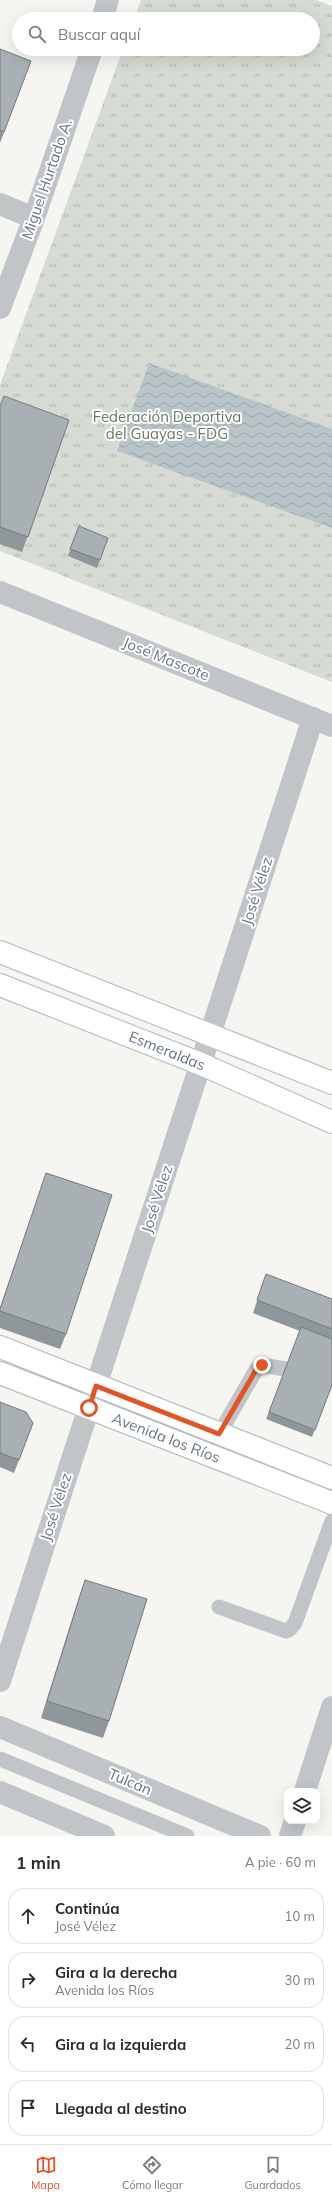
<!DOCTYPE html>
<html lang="es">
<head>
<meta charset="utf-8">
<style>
  :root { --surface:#fff; --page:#f7f7f7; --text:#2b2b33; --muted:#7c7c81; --line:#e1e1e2; --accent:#e05528 }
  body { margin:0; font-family:Mulish,sans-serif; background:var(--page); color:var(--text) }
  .controls { position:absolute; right:12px; bottom:12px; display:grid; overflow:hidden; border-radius:8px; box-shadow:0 4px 16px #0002 }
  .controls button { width:36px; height:36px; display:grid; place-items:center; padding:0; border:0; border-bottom:1px solid var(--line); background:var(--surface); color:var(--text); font:20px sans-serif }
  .stop { position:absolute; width:12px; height:12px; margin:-9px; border:3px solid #e05528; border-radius:50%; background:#fff }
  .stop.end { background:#e05528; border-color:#fff; box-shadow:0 1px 4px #0008 }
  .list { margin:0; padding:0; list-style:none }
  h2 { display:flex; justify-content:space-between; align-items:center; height:52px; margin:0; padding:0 16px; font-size:17px }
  h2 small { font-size:13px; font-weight:400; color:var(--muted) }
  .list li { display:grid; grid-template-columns:26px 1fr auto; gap:12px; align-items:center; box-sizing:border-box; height:56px; margin:0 8px 8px; padding:0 8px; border:1px solid var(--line); border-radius:16px }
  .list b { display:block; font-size:15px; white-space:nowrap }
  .list p { margin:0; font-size:13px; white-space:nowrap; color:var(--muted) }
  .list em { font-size:13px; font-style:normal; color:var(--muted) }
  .icon { flex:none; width:22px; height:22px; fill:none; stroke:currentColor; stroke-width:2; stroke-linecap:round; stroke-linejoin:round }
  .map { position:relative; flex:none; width:332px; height:1836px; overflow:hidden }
  .search { position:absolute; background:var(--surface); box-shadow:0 4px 16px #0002; left:12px; right:12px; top:12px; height:44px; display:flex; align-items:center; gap:10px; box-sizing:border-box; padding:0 14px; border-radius:22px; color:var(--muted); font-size:15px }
  .sheet { height:308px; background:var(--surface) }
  nav { display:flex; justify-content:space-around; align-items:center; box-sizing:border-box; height:56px; border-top:1px solid var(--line); background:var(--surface); font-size:11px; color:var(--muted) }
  nav a { display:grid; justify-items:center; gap:2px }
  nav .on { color:var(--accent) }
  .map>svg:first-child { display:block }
  .grass { fill:url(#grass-tufts) }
  .water { fill:url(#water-waves) }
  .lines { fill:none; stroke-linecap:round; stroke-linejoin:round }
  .secondary-casing { stroke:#b3b8bc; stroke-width:24 }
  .service { stroke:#c1c5c8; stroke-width:15 }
  .minor { stroke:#c1c5c8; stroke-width:22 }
  .secondary { stroke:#fff; stroke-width:22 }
  .wall { fill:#90979b }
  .building { fill:#a8b0b4; stroke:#767b7e }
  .route { stroke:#e05528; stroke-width:5 }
  .labels { text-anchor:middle; stroke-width:4; stroke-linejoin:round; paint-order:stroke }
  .street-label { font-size:15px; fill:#657582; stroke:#fff }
  .park-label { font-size:15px; fill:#687a64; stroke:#fff }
</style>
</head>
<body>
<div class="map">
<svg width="332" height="1836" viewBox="0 0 332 1836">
  <defs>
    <pattern id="grass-tufts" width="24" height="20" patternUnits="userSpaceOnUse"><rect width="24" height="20" fill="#d6dcd3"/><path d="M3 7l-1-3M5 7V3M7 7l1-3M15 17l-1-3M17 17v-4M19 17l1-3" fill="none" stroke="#b1b7b1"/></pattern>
    <pattern id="water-waves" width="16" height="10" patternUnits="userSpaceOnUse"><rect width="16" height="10" fill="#b8c4c8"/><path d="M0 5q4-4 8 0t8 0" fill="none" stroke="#99a4a8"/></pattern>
  </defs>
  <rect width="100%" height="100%" fill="#f5f5f2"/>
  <polygon class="grass" points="141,0 316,0 332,6 332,682 0,551 0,385 123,49 313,49 313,19 134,19"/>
  <polygon class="water" points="149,363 332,429 332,528 117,451"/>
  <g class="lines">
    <g class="secondary-casing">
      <g id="secondary">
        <polyline points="0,952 332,1083"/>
        <polyline points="0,985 201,1064 332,1122"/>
        <polyline points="0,1347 332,1478"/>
        <polyline points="0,1373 332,1503"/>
      </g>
    </g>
    <g class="service">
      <polyline points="219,1434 256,1370 262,1365 285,1369"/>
      <polyline points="219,1607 286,1631 290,1629 295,1623 332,1521"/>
      <polyline points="0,1759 187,1836"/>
    </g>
    <g class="minor">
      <polyline points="102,19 108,0"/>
      <polyline points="0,204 34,218"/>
      <polyline points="0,308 34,218 92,49"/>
      <polyline points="0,592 332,726"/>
      <polyline points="0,1681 313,718"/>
      <polyline points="0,1727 260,1836"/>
      <polyline points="305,1791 332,1707"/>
      <polyline points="0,1792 104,1836"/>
      <polyline points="290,1836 295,1821"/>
    </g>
    <use href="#secondary" class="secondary"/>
  </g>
  <g class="wall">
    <polygon points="0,49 31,61 0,143"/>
    <polygon points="0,406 69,420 22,552 0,544"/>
    <polygon points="79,526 108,538 97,568 68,556"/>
    <polygon points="46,1173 66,1334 60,1349 0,1328 0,1308"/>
    <polygon points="266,1274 332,1299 332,1385 312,1437 266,1419 300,1331 253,1313"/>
    <polygon points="0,1402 33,1423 14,1473 0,1467"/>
    <polygon points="85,1580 109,1721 103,1738 41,1718 79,1597"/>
  </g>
  <g class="building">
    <polygon points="0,49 31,61 4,132 0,130"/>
    <polygon points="4,396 69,420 28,537 0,527 0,406"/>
    <polygon points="79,526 108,538 100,560 70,549"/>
    <polygon points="46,1173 112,1195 66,1334 0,1311 0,1309"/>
    <polygon points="266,1274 332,1299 332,1329 257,1300"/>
    <polygon points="301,1327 332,1339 332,1385 315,1430 269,1412"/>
    <polygon points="0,1402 26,1412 33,1423 19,1460 0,1453"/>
    <polygon points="85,1580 147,1599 109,1721 47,1701"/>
  </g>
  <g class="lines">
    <polyline class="route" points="89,1408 96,1386 219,1434 256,1370 262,1365"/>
  </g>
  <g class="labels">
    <g class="street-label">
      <text transform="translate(47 179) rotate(-71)" y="5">Miguel Hurtado A.</text>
      <text transform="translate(166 659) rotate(22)" y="5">José Mascote</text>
      <text transform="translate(257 891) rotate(-72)" y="5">José Vélez</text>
      <text transform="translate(167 1051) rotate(22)" y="5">Esmeraldas</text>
      <text transform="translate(157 1199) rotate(-72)" y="5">José Vélez</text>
      <text transform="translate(166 1438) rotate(21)" y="5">Avenida los Ríos</text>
      <text transform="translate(56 1507) rotate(-72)" y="5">José Vélez</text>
      <text transform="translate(130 1782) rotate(23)" y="5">Tulcán</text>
    </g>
    <g class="park-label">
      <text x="167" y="422">Federación Deportiva<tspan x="167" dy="17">del Guayas - FDG</tspan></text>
    </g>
  </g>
</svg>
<div class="controls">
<button><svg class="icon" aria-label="layers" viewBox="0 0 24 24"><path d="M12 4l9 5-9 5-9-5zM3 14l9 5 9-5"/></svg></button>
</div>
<div class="stop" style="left:89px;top:1408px"></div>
<div class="stop end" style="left:262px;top:1365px"></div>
<div class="search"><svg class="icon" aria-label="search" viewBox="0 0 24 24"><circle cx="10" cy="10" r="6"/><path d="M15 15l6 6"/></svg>Buscar aquí</div>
</div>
<section class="sheet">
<h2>1 min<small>A pie · 60 m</small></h2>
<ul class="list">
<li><svg class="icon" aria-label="ahead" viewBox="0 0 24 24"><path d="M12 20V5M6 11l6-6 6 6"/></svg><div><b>Continúa</b><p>José Vélez</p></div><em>10 m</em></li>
<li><svg class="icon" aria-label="right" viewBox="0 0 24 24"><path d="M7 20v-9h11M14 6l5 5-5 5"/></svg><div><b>Gira a la derecha</b><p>Avenida los Ríos</p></div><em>30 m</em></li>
<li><svg class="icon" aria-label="left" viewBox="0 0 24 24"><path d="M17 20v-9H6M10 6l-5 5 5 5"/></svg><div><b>Gira a la izquierda</b></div><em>20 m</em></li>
<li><svg class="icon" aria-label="arrive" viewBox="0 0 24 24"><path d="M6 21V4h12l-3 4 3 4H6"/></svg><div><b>Llegada al destino</b></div></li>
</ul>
</section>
<nav>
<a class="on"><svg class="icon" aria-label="map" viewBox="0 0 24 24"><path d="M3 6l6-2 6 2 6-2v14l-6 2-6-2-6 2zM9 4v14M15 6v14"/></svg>Mapa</a>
<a><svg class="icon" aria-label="directions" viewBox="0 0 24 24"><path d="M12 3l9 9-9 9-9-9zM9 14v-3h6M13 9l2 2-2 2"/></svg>Cómo llegar</a>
<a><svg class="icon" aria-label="saved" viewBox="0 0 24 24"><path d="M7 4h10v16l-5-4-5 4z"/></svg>Guardados</a>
</nav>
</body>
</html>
